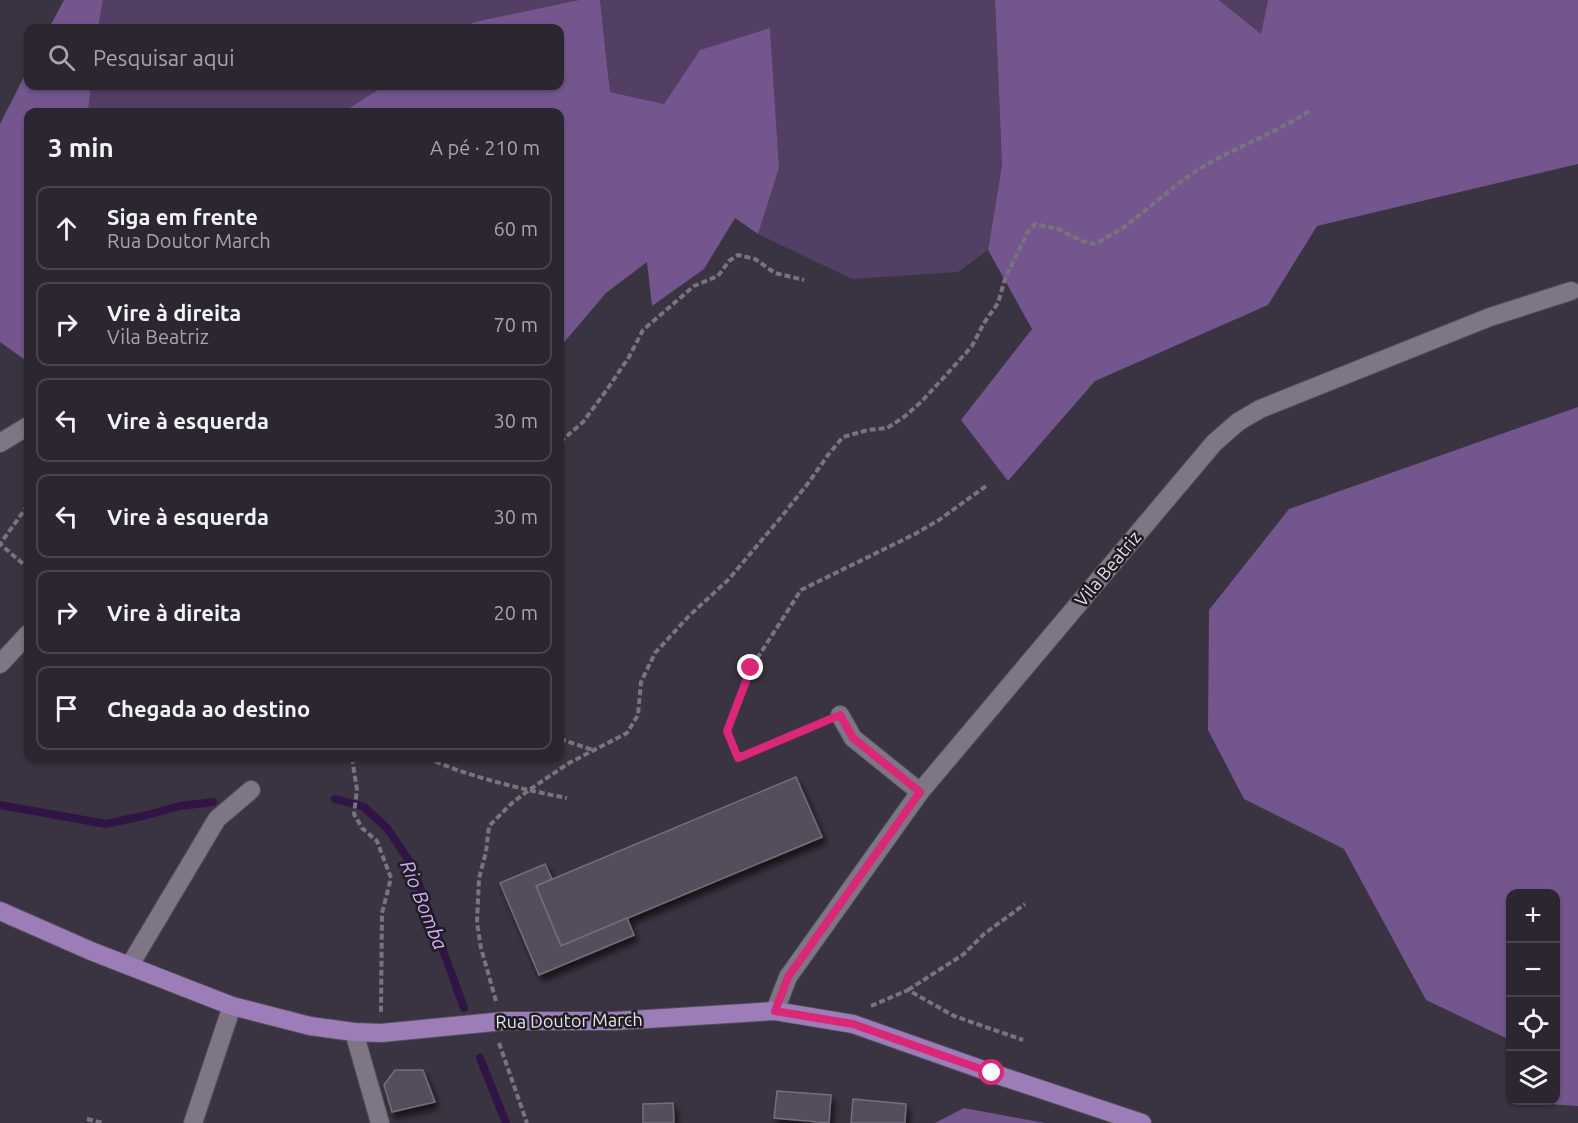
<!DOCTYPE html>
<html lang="pt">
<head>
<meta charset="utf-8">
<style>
  :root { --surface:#2c2631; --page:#38323d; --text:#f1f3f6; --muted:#a6a5ab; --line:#48434d }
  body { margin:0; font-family:Ubuntu,sans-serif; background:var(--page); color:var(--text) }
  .controls { position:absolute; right:18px; bottom:18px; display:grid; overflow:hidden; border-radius:12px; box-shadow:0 2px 4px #0004 }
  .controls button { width:54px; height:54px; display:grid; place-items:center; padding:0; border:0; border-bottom:2px solid var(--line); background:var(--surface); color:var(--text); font:30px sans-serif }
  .stop { position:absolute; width:18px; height:18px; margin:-14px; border:4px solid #db2777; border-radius:50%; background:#fff }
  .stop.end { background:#db2777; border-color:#fff; box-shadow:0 2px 6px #0008 }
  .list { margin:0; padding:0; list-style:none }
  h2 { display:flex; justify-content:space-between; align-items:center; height:78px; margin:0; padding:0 24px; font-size:26px }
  h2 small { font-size:20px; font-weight:400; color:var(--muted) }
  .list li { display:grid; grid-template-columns:39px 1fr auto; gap:18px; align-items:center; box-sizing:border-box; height:84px; margin:0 12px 12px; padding:0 12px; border:2px solid var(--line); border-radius:12px }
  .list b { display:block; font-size:22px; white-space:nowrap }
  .list p { margin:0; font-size:20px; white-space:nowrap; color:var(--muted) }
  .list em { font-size:20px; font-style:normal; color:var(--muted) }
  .icon { flex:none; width:33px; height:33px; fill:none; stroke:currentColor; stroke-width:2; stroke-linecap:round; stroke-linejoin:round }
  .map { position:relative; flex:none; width:1578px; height:1123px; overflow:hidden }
  .search { position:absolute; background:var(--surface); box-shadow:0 2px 4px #0004; left:24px; top:24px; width:540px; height:66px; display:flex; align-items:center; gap:15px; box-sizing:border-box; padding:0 21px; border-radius:12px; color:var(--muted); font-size:22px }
  .panel { position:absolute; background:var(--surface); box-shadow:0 2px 4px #0004; left:24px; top:108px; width:540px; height:654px; border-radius:12px }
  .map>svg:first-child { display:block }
  .green { fill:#533f64 }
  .forest { fill:#74568e }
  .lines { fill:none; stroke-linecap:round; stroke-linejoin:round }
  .stream { stroke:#301445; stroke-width:8 }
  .building { fill:#544d5c; stroke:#746d7c; stroke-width:1.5; filter:url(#shadow) }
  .minor-casing { stroke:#544f5a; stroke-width:20 }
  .major-casing { stroke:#544f5a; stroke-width:20 }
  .path { stroke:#79737f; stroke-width:4; stroke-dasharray:6 3; stroke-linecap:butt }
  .minor { stroke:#7e7685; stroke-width:18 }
  .major { stroke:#9d7db8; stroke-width:18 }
  .route { stroke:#db2777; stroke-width:8 }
  .labels { text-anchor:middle; stroke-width:5; stroke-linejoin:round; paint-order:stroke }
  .street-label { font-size:18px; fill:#e6e2eb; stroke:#1f1c22 }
  .water-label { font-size:20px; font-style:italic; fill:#d4a9fb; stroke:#1f1c22 }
</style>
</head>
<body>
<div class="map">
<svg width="1578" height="1123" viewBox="0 0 1578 1123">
  <defs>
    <filter id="shadow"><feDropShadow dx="3.5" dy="6" stdDeviation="3" flood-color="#0009"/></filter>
  </defs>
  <rect width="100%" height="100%" fill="#3a3341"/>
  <g class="green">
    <polygon points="103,0 579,0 474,22 465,28 98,28"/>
    <polygon points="600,0 995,0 1002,165 988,250 958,272 852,279 758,234 779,168 770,29 700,50 664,104 610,92"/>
    <polygon points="1219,0 1268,0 1261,34"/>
    <polygon points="91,86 384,86 343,112 88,112"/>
  </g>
  <g class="forest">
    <polygon points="64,0 103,0 98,28 49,28"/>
    <polygon points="579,0 600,0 610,92 664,104 700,50 770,28 779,168 758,234 735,218 704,269 652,306 647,262 606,293 560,347 560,112 343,112 384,86 560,86 560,28 465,28 474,22"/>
    <polygon points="995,0 1219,0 1261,34 1268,0 1578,0 1578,164 1317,226 1268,305 1095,381 1008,481 961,420 1032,329 988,250 1002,165"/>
    <polygon points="28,69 28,86 91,86 88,112 28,112 28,362 0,342 0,124"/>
    <polygon points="1578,407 1578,1106 1533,1103 1533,1101 1556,1100 1556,894 1510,894 1510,1040 1426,1000 1344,849 1244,799 1208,730 1209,610 1289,509"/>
    <polygon points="964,1108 1045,1123 935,1123"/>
  </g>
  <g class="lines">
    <g class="stream">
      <polyline points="335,799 364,807 387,828 412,865 464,1008"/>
      <polyline points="0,805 106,824 147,815 180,806 213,802"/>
      <polyline points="480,1058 506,1123"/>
    </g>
  </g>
  <g class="building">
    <polygon points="796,777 822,837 561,946 536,886"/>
    <polygon points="545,864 552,879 536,886 561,946 627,918 634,935 539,975 500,883"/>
    <polygon points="395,1070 423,1070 435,1102 392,1112 384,1085"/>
    <polygon points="777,1091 831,1095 829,1123 774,1118"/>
    <polygon points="853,1099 906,1104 905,1123 851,1123"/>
    <polygon points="673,1103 674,1123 643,1123 643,1104"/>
  </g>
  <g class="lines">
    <g class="minor-casing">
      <g id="minor">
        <polyline points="0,443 28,426"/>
        <polyline points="0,664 28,634"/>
        <polyline points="840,715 853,738 920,792"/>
        <polyline points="130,965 217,819 251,790"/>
        <polyline points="775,1011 788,977 920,792 1214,443 1238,422 1260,409 1490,317 1571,291"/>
        <polyline points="354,1032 380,1123"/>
        <polyline points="193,1123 232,1006"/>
      </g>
    </g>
    <g class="major-casing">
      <polyline id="major" points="0,911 91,951 232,1006 310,1026 354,1032 381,1033 504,1021 615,1021 775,1011 853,1024 992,1073 1142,1123"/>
    </g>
    <g class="path">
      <polyline points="560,442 583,422 606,391 629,357 643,330 694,286 718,276 729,261 738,255 755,259 775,273 804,280"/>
      <polyline points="28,505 0,544 28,568"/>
      <polyline points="821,723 738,758 727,731 751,668 801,590 915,534 939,520 986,486"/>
      <polyline points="560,739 593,750"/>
      <polyline points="352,758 357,790 354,814 362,828 377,841 391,878 382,913 381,1012"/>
      <path d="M427,758C470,777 520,789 567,798"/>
      <polyline points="908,990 964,954 984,934 1025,904"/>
      <path d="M496,1001L481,948L477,923L479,878L486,852L489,826L512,803L529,790L569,763L627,733L638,715L641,682L655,653L689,616L729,579L782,516L809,482L828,455L843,437L868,430L887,428L904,417L922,401L947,374L972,346L984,323L998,303L1005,279L1027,233L1035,224L1058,229L1082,241L1095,244C1107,237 1120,231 1131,222C1155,203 1178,182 1204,166C1239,146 1277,132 1311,110"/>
      <polyline points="871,1006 908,990 954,1016 1023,1040"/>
      <polyline points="499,1043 527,1123"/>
      <polyline points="87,1119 103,1123"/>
    </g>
    <use href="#minor" class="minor"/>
    <use href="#major" class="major"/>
  </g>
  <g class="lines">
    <polyline class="route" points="751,668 727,731 738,758 840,715 853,738 920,792 788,977 775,1011 853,1024 992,1073"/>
  </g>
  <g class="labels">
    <g class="street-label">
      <text transform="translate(1108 569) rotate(-50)" y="6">Vila Beatriz</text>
      <text transform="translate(569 1021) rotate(-1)" y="6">Rua Doutor March</text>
    </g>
    <g class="water-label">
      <text transform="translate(424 905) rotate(68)" y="7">Rio Bomba</text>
    </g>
  </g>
</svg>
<div class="controls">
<button>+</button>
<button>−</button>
<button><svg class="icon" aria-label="locate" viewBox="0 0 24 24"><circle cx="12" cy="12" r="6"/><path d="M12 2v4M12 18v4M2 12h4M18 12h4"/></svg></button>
<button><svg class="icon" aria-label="layers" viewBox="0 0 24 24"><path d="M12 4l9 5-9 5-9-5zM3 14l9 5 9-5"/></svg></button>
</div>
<div class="stop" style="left:992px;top:1073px"></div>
<div class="stop end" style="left:751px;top:668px"></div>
<div class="search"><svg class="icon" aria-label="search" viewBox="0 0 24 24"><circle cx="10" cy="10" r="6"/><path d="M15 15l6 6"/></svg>Pesquisar aqui</div>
<section class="panel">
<h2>3 min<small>A pé · 210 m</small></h2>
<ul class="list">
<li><svg class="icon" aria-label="ahead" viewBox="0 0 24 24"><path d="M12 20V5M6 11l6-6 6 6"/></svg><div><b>Siga em frente</b><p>Rua Doutor March</p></div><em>60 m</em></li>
<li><svg class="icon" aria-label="right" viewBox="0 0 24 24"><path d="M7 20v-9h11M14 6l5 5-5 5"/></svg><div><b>Vire à direita</b><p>Vila Beatriz</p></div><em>70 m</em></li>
<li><svg class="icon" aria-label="left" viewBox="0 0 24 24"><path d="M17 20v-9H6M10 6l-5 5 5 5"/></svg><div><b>Vire à esquerda</b></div><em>30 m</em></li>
<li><svg class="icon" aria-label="left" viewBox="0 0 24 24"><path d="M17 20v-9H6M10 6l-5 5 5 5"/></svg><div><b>Vire à esquerda</b></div><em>30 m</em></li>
<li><svg class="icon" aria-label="right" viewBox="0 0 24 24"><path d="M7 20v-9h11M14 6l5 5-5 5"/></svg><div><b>Vire à direita</b></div><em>20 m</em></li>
<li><svg class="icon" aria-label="arrive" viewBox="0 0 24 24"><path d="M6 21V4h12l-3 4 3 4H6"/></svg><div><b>Chegada ao destino</b></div></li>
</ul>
</section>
</div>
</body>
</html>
